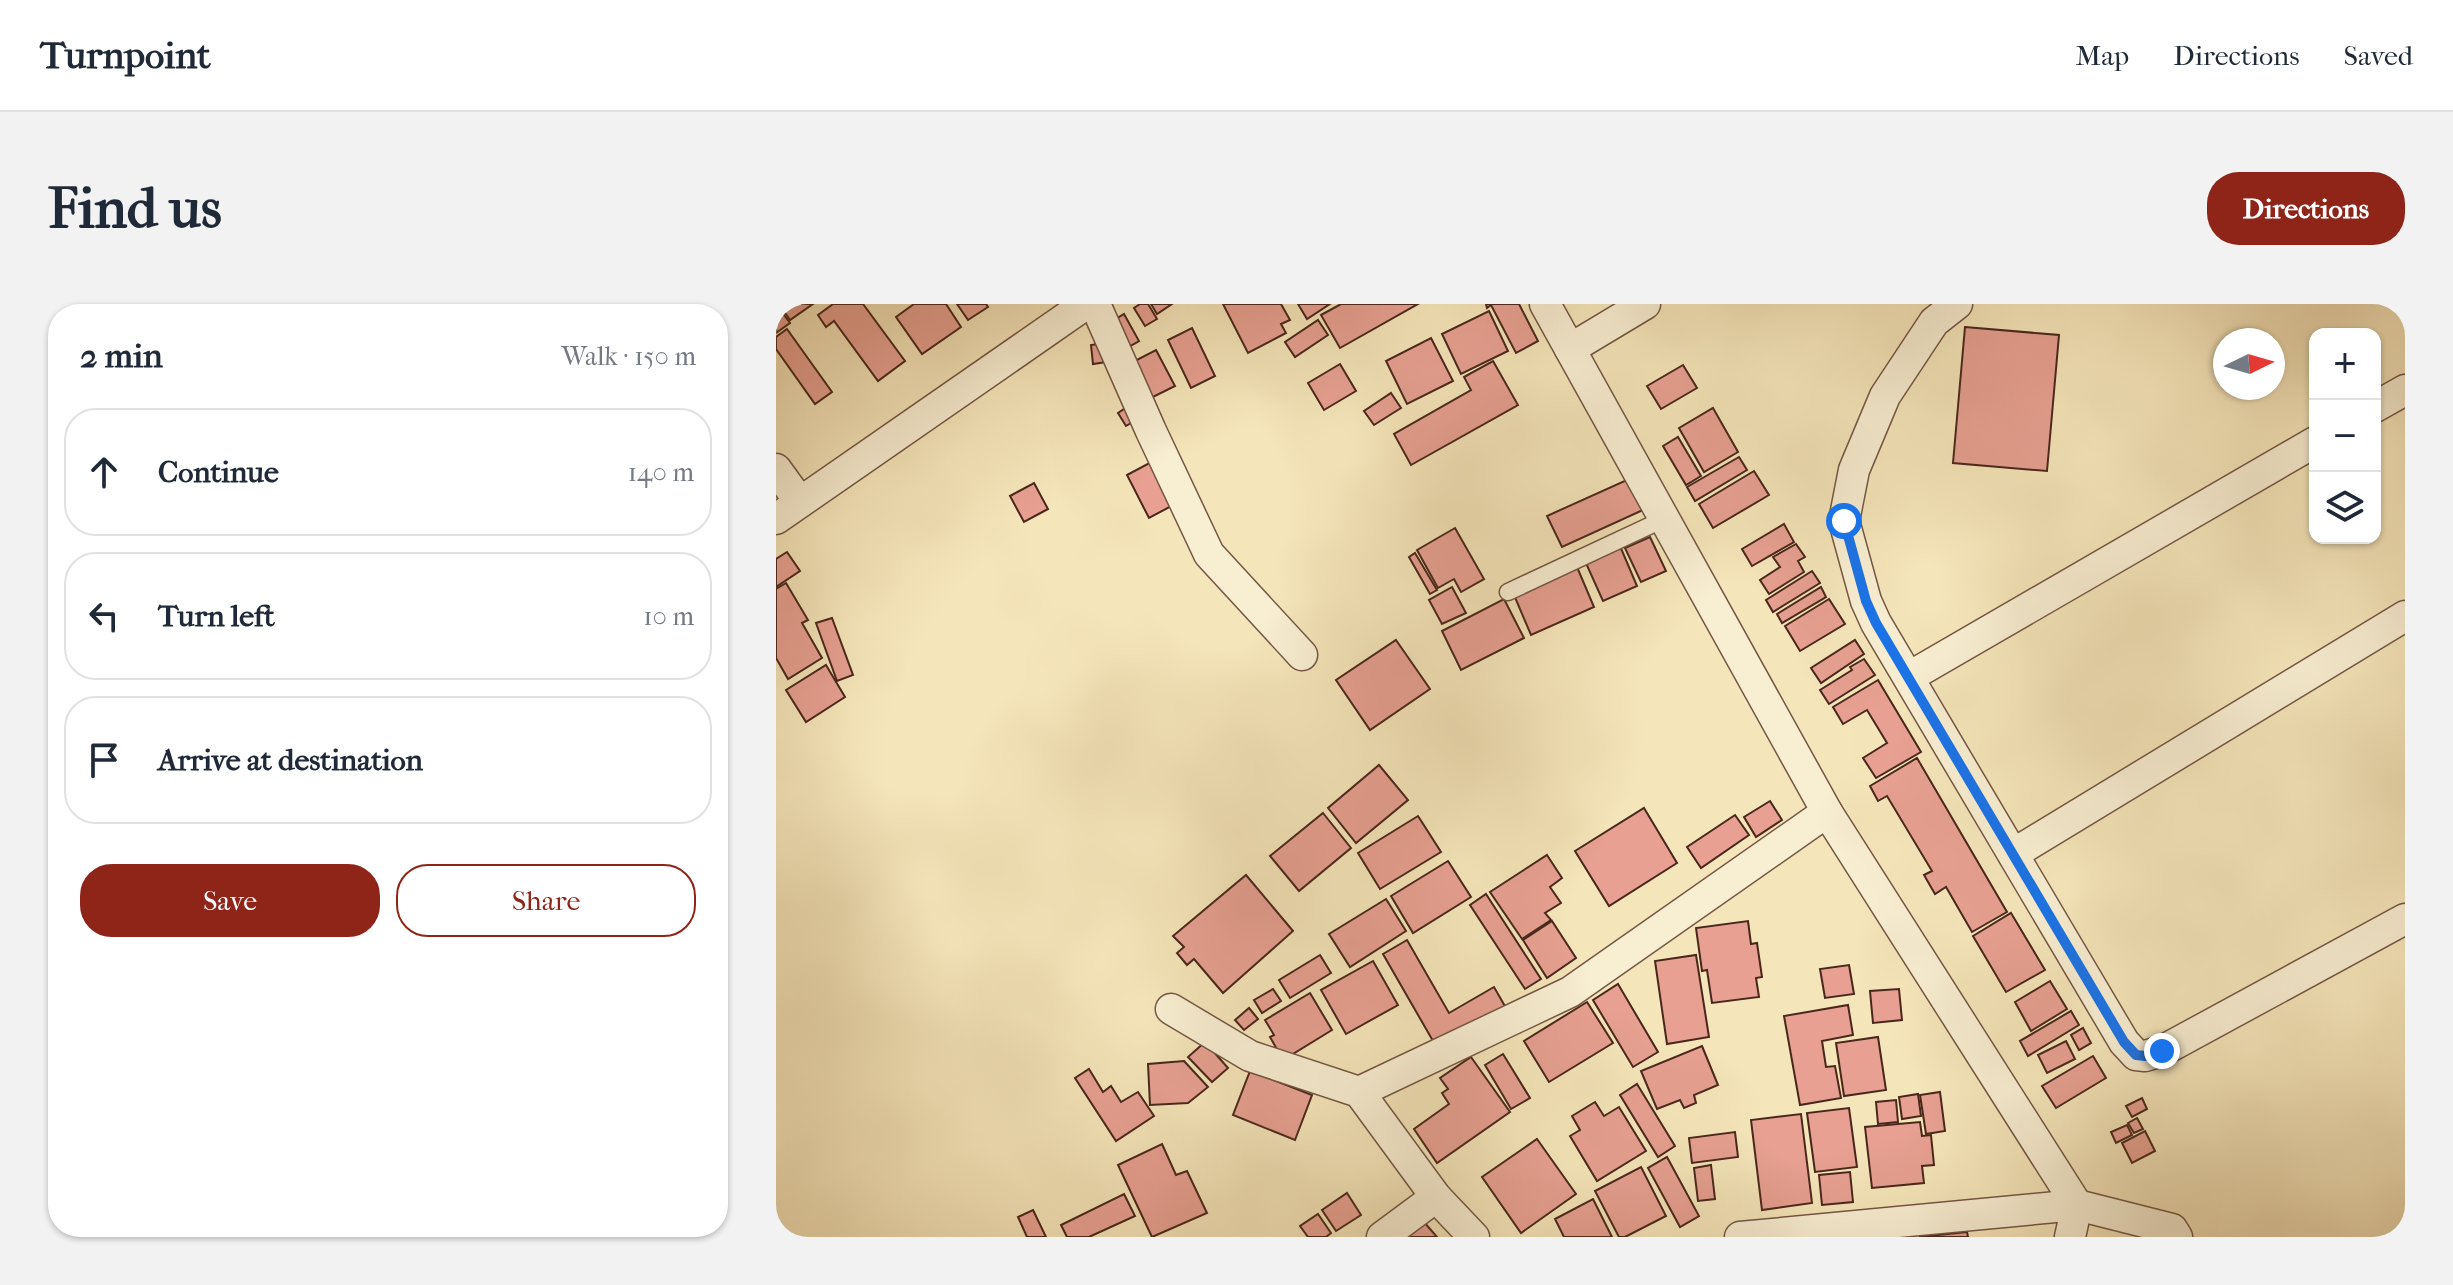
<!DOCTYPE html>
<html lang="en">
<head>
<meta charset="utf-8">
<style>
  :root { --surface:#fff; --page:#f2f2f3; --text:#1f2937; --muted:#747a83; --line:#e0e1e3; --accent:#8f2418 }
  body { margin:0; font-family:"IM FELL French Canon",serif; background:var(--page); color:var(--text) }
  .controls { position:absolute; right:24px; top:24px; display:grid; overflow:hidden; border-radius:16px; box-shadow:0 2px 6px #0004 }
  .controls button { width:72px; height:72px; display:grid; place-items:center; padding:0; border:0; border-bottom:2px solid var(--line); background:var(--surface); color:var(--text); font:40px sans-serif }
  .compass { position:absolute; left:1437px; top:24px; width:72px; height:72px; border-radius:50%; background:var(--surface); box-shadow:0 2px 6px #0004; rotate:85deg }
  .stop { position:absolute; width:24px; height:24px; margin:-18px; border:6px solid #1a73e8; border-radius:50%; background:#fff }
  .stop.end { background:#1a73e8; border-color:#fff; box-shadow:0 2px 8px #0008 }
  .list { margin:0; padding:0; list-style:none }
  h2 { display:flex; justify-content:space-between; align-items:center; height:104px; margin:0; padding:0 32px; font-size:34px }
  h2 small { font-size:26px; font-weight:400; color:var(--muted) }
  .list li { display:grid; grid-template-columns:52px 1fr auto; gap:24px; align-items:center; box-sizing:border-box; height:128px; margin:0 16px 16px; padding:0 16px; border:2px solid var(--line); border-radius:32px }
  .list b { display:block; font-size:30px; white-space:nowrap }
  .list em { font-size:26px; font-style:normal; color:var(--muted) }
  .actions { display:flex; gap:16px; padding:24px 32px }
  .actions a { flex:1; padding:18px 0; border:2px solid var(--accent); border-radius:32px; text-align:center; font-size:28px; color:var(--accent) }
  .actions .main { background:var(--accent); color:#fff }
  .icon { flex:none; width:44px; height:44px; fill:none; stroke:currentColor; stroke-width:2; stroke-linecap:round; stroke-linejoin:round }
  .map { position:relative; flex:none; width:1629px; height:933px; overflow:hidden; border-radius:32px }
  header { display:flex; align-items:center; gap:48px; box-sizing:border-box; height:112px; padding:0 40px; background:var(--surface); border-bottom:2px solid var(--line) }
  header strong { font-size:38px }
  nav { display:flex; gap:44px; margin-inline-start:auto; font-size:28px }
  .intro { display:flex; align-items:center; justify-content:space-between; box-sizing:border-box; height:192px; padding:0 48px }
  h1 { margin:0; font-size:56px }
  .button { padding:20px 36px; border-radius:32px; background:var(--accent); color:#fff; font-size:28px; font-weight:700 }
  main { display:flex; gap:48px; padding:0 48px }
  aside { flex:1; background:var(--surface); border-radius:32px; box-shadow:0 2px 6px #0004 }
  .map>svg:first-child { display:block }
  .building { fill:#e7a091; stroke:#49271b; stroke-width:2 }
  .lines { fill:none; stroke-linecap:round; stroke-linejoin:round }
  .lane-casing { stroke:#745643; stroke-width:19 }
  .street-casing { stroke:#745643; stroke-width:33 }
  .lane { stroke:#f8eed2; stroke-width:16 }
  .street { stroke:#f8eed2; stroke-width:30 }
  .route { stroke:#1a73e8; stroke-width:10 }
</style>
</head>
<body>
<header>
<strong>Turnpoint</strong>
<nav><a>Map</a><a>Directions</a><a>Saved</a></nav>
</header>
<div class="intro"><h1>Find us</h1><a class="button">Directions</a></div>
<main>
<aside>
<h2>2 min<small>Walk · 150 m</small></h2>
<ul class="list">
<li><svg class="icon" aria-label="ahead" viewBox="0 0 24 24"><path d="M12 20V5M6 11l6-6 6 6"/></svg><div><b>Continue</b></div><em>140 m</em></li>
<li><svg class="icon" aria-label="left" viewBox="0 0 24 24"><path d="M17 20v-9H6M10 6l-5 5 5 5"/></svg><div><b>Turn left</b></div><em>10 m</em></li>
<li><svg class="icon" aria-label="arrive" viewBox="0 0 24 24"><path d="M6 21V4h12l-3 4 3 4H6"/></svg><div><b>Arrive at destination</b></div></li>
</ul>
<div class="actions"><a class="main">Save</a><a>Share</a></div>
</aside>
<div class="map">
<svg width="1629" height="933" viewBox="0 0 1629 933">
  <rect width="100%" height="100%" fill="#f5e5ba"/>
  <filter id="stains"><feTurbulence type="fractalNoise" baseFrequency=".0025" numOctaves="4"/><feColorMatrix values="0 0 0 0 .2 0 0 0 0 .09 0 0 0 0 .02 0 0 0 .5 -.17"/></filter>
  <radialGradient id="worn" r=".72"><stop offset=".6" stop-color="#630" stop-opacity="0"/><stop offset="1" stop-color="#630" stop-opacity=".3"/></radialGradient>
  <g class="building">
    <polygon points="0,0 14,19 0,29"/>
    <polygon points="3,0 37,0 14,16"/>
    <polygon points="57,0 87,0 129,57 102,77 58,17 50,23 42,11"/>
    <polygon points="138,0 170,0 185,23 146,50 120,13"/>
    <polygon points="181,0 210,0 212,3 192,16"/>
    <polygon points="364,0 372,0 381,15 369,22 358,4"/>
    <polygon points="375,0 396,0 381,10"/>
    <polygon points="447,0 505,0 514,16 505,20 510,29 472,49"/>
    <polygon points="522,0 554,0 531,15"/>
    <polygon points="565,0 642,0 564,44 545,11"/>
    <polygon points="710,0 743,0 762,37 740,49 715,1 711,4"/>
    <polygon points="713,7 732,47 685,70 666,30"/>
    <polygon points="348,10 363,37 349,45 335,18"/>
    <polygon points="542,16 552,31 519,53 509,38"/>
    <polygon points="1189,23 1283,31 1271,167 1177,159"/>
    <polygon points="416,24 439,72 415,84 392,36"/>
    <polygon points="11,25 56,88 39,100 0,45 0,33"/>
    <polygon points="655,34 677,77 631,100 610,57"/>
    <polygon points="329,39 331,58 317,60 315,41"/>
    <polygon points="380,46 399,82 369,97 351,61"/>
    <polygon points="717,57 742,101 635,161 618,130 695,86 688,73"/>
    <polygon points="564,60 580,87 548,106 532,79"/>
    <polygon points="907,61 921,84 885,105 871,82"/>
    <polygon points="615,89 625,104 598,121 588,107"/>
    <polygon points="351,103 360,116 350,122 342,109"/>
    <polygon points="937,104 962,148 928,168 903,124"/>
    <polygon points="902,133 925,172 910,181 887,142"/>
    <polygon points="963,153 971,166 919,197 911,183"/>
    <polygon points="379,156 401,199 373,214 351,171"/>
    <polygon points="978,167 993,191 937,224 923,200"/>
    <polygon points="853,175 867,206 786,243 771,212"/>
    <polygon points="258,179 272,205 248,218 234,192"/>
    <polygon points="1008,220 1018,238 976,262 966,245"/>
    <polygon points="679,224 708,275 685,288 678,275 662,284 641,246"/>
    <polygon points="874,233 890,267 865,278 849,244"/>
    <polygon points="1020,240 1029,253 1022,257 1028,268 993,290 984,276 1004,263 997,253"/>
    <polygon points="844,242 861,282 827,297 809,257"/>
    <polygon points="11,248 24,267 0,283 0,255"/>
    <polygon points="639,249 661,286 654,290 633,253"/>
    <polygon points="801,263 818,303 755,331 738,291"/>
    <polygon points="1036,267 1044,279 997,308 990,296"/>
    <polygon points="10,279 32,316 26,319 46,354 12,375 0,354 0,285"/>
    <polygon points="676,283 690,309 666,320 653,296"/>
    <polygon points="1045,283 1050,293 1006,319 1001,310"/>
    <polygon points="728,295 748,334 685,366 666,327"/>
    <polygon points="1053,295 1069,320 1024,347 1009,322"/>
    <polygon points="56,314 77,371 61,377 40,319"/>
    <polygon points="620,336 654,385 594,426 560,376"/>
    <polygon points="1079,336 1088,350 1045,379 1035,364"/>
    <polygon points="1088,355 1099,371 1053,400 1044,386 1076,366 1074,363"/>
    <polygon points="50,361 69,393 30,418 10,386"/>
    <polygon points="1102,376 1145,448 1100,474 1087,454 1111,439 1091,406 1067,420 1057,403"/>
    <polygon points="1141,454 1231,608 1196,628 1170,583 1159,590 1148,571 1156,567 1111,492 1102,497 1094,482"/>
    <polygon points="603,461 632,496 580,539 552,504"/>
    <polygon points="994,497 1006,516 980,533 968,513"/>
    <polygon points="868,504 901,559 833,602 799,547"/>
    <polygon points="547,509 575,544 523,587 494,552"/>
    <polygon points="959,511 973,531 925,564 911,543"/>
    <polygon points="642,512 665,548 604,585 582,549"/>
    <polygon points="771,551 786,574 774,583 785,599 769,609 775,616 746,635 714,588"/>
    <polygon points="672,557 695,593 637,629 615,592"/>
    <polygon points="470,571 517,627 447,689 418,655 411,661 401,649 408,643 397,632"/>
    <polygon points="710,590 765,675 749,685 694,601"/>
    <polygon points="610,595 630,627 574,663 553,630"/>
    <polygon points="1235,609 1269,666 1230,688 1197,632"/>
    <polygon points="776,617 800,654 771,674 747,636"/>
    <polygon points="972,617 975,640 981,639 986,673 980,674 983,693 936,699 931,666 926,667 920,624"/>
    <polygon points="631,636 673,709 718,683 730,704 661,744 607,650"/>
    <polygon points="544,651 555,669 514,694 503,676"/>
    <polygon points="920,651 933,733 891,740 879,657"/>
    <polygon points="597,657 622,701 570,730 545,686"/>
    <polygon points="1073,661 1078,690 1049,694 1044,665"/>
    <polygon points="1274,677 1291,705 1255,727 1239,698"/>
    <polygon points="842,680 882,748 857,763 817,696"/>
    <polygon points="497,685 505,697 486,709 478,696"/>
    <polygon points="1123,685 1126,716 1097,719 1094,687"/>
    <polygon points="534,689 556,726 507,756 494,733 498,731 489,716"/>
    <polygon points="811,698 837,739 773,778 748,737"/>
    <polygon points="1072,701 1077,731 1046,737 1050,763 1059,762 1065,794 1024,801 1008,712"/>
    <polygon points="473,704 482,715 468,726 459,716"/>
    <polygon points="1295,707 1303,721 1252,752 1244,737"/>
    <polygon points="1307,724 1315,739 1303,746 1295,731"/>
    <polygon points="1102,733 1110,786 1068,792 1060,739"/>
    <polygon points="1290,737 1299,755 1271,769 1262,751"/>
    <polygon points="429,738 452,764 436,778 412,753"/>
    <polygon points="926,742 942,781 918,791 920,799 908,804 904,796 881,805 865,767"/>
    <polygon points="727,750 754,794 735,805 709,761"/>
    <polygon points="1317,752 1330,774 1280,804 1266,782"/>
    <polygon points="695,753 734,808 661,859 638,825 673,800 666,789 672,785 664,774"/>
    <polygon points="408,757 432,783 412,799 374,801 372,760"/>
    <polygon points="313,765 327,788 335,782 345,798 362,788 378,812 340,837 299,774"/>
    <polygon points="474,767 536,791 519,836 457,811"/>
    <polygon points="861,780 899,842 882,853 844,791"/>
    <polygon points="1164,788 1169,827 1150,830 1144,791"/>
    <polygon points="1142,790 1145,812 1126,815 1123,793"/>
    <polygon points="1366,794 1371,805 1356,813 1350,802"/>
    <polygon points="1120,796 1122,818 1102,820 1100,798"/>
    <polygon points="819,798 828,812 843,803 870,847 821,877 794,832 804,826 796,812"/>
    <polygon points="1073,804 1081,863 1039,868 1031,809"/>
    <polygon points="1025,810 1036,899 986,906 975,816"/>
    <polygon points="1361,814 1367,825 1358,829 1352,819"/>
    <polygon points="1144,818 1146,832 1155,831 1158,861 1146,862 1148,879 1096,884 1089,823"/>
    <polygon points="1351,821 1356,831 1340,839 1335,828"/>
    <polygon points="1369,827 1379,847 1356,859 1346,839"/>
    <polygon points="959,828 962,853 916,859 913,834"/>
    <polygon points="761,835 800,890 745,929 706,873"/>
    <polygon points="386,840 400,871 411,867 431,909 376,933 342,861"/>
    <polygon points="891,853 923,912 904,923 872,864"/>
    <polygon points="935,861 939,895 922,897 918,864"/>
    <polygon points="865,863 890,912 849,933 843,933 819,887"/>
    <polygon points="1074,868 1077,898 1046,901 1043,871"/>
    <polygon points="571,889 585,911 560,927 546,906"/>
    <polygon points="348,890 359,912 313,933 291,933 285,921"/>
    <polygon points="817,895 836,933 788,933 779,915"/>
    <polygon points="257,906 270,933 251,933 242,913"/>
    <polygon points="542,910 555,929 550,933 532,933 524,922"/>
    <polygon points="648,918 661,933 632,933"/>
    <polygon points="1191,928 1192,933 1143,933"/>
  </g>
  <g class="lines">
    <g class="lane-casing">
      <polyline id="lane" points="732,288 888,215"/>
    </g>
    <g class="street-casing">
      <g id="street">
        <polyline points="319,0 375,127 433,250 526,351"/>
        <polyline points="769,0 1051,508 1301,901 1294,933"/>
        <polyline points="1181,0 1158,18 1109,92 1078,166 1068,217 1090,297 1100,319 1348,738 1360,751 1369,752 1386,747 1629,615"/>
        <polyline points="794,45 869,0"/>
        <polyline points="1599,103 1629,86"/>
        <polyline points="0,165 24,198"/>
        <polyline points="0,215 310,0"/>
        <polyline points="1133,373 1539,138"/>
        <polyline points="1237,550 1629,312"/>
        <polyline points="395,705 474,752 583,788 660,893 698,933"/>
        <polyline points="583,788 794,688 1051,508"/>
        <polyline points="606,933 660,893"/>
        <polyline points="964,933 1301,901 1396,925 1401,933"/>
      </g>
    </g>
    <use href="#lane" class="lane"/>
    <use href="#street" class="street"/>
  </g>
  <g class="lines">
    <polyline class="route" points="1068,217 1090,297 1100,319 1348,738 1360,751 1369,752 1386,747"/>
  </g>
  <rect width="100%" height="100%" filter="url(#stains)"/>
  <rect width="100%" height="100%" fill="url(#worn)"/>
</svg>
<div class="controls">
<button>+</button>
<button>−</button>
<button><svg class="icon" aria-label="layers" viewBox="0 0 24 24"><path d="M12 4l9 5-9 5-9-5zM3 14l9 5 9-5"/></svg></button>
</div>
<svg class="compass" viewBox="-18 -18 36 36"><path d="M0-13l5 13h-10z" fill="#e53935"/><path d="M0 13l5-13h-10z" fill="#747a83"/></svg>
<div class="stop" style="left:1068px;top:217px"></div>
<div class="stop end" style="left:1386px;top:747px"></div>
</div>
</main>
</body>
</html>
